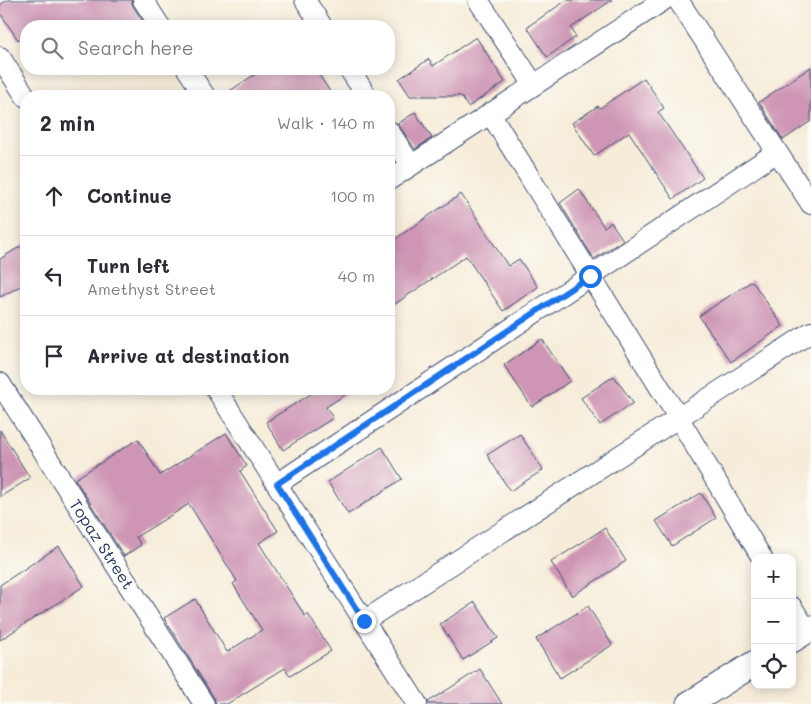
<!DOCTYPE html>
<html lang="en">
<head>
<meta charset="utf-8">
<style>
  :root { --surface:#fff; --page:#f7f7f7; --text:#2b2b33; --muted:#7c7c81; --line:#e1e1e2 }
  body { margin:0; font-family:Mali,sans-serif; background:var(--page); color:var(--text) }
  .controls { position:absolute; right:15px; bottom:15px; display:grid; overflow:hidden; border-radius:10px; box-shadow:0 2px 12px #0003 }
  .controls button { width:45px; height:45px; display:grid; place-items:center; padding:0; border:0; border-bottom:1px solid var(--line); background:var(--surface); color:var(--text); font:25px sans-serif }
  .stop { position:absolute; width:15px; height:15px; margin:-11px; border:4px solid #1a73e8; border-radius:50%; background:#fff }
  .stop.end { background:#1a73e8; border-color:#fff; box-shadow:0 1px 5px #0008 }
  .list { margin:0; padding:0; list-style:none }
  h2 { display:flex; justify-content:space-between; align-items:center; height:65px; margin:0; padding:0 20px; font-size:21px }
  h2 small { font-size:16px; font-weight:400; color:var(--muted) }
  .list li { display:grid; grid-template-columns:32px 1fr auto; gap:15px; align-items:center; box-sizing:border-box; height:80px; padding:0 20px; border-top:1px solid var(--line) }
  .list b { display:block; font-size:19px; white-space:nowrap }
  .list p { margin:0; font-size:16px; white-space:nowrap; color:var(--muted) }
  .list em { font-size:16px; font-style:normal; color:var(--muted) }
  .icon { flex:none; width:28px; height:28px; fill:none; stroke:currentColor; stroke-width:2; stroke-linecap:round; stroke-linejoin:round }
  .map { position:relative; flex:none; width:811px; height:704px; overflow:hidden }
  .search { position:absolute; background:var(--surface); box-shadow:0 2px 12px #0003; left:20px; top:20px; width:375px; height:55px; display:flex; align-items:center; gap:12px; box-sizing:border-box; padding:0 18px; border-radius:20px; color:var(--muted); font-size:19px }
  .panel { position:absolute; background:var(--surface); box-shadow:0 2px 12px #0003; left:20px; top:90px; width:375px; height:305px; border-radius:20px }
  .map>svg:first-child { display:block }
  .building { fill:#ce96b4 }
  .lines { fill:none; stroke-linecap:round; stroke-linejoin:round }
  .minor-casing { stroke:#3c4b70; stroke-width:22 }
  .tertiary-casing { stroke:#3c4b70; stroke-width:27 }
  .minor { stroke:#fff; stroke-width:20 }
  .tertiary { stroke:#fff; stroke-width:25 }
  .route { stroke:#1a73e8; stroke-width:6 }
  .labels { text-anchor:middle; stroke-width:4.5; stroke-linejoin:round; paint-order:stroke }
  .street-label { font-size:16px; fill:#1b2f5e; stroke:#fdfcf7 }
</style>
</head>
<body>
<div class="map">
<svg width="811" height="704" viewBox="0 0 811 704">
  <rect width="100%" height="100%" fill="#fdfcf7"/>
  <filter id="ink" filterUnits="userSpaceOnUse"><feTurbulence type="fractalNoise" baseFrequency=".02" numOctaves="2"/><feDisplacementMap in="SourceGraphic" scale="10" xChannelSelector="R" yChannelSelector="G"/><feConvolveMatrix kernelMatrix="1 2 1 2 8 2 1 2 1" color-interpolation-filters="sRGB"/></filter>
  <filter id="wash" filterUnits="userSpaceOnUse"><feTurbulence type="fractalNoise" baseFrequency=".0096" numOctaves="4" result="noise"/><feDisplacementMap in="SourceGraphic" scale="20" xChannelSelector="R" yChannelSelector="G"/><feGaussianBlur stdDeviation="1.12" result="paint"/><feColorMatrix in="noise" values="0 0 0 0 0 0 0 0 0 0 0 0 0 0 0 0 0 1.4 0 .05"/><feComposite in="paint" operator="in"/></filter>
  <g filter="url(#wash)">
    <rect width="100%" height="100%" fill="#f6ecd9"/>
    <g id="blocks">
      <g class="building">
        <polygon points="7,0 131,0 133,6 144,23 140,26 26,26 26,34 18,40 0,13 0,5"/>
        <polygon points="567,0 612,0 571,28 576,37 547,57 527,27"/>
        <polygon points="476,37 505,82 468,107 461,96 410,96 399,79 429,59 433,66"/>
        <polygon points="811,67 811,121 783,140 759,102"/>
        <polygon points="263,69 315,69 333,96 222,96"/>
        <polygon points="644,78 664,108 658,112 703,178 673,199 629,132 594,156 572,123 598,106 600,108"/>
        <polygon points="415,112 432,138 415,149 398,124"/>
        <polygon points="579,189 604,227 611,222 623,240 594,259 560,203"/>
        <polygon points="461,194 508,266 519,259 538,287 503,311 466,256 389,308 389,243"/>
        <polygon points="26,243 26,283 0,297 0,259"/>
        <polygon points="752,281 783,326 731,362 699,316"/>
        <polygon points="542,339 570,381 532,407 504,365"/>
        <polygon points="614,376 633,403 600,425 581,398"/>
        <polygon points="319,389 354,389 326,407 333,418 283,450 266,422"/>
        <polygon points="0,430 30,478 0,497"/>
        <polygon points="226,433 247,466 240,471 278,531 259,543 305,616 308,614 331,651 290,676 285,668 227,704 216,704 214,698 164,618 195,599 227,652 262,630 233,584 237,581 189,504 136,537 141,545 124,556 75,479 138,439 160,475"/>
        <polygon points="520,434 543,470 510,491 487,455"/>
        <polygon points="382,447 402,479 348,514 328,482"/>
        <polygon points="701,493 716,518 672,546 656,521"/>
        <polygon points="605,528 626,561 572,596 551,562"/>
        <polygon points="59,546 84,586 0,640 0,585"/>
        <polygon points="475,602 498,638 463,660 440,624"/>
        <polygon points="588,606 612,645 560,678 536,639"/>
        <polygon points="480,669 502,704 429,704 428,702"/>
      </g>
    </g>
  </g>
  <g filter="url(#ink)">
    <use href="#blocks" fill-opacity="0" stroke="#3c4b70" stroke-width="1"/>
    <g class="lines">
      <g class="minor-casing">
        <g id="minor">
          <polyline points="143,0 160,26"/>
          <polyline points="305,0 322,26"/>
          <polyline points="478,0 534,85"/>
          <polyline points="678,0 811,204"/>
          <polyline points="0,57 26,97"/>
          <polyline points="187,69 205,96"/>
          <polyline points="349,69 367,96"/>
          <polyline points="490,113 678,417 762,558"/>
          <polyline points="389,131 411,165"/>
          <polyline points="389,180 664,0"/>
          <polyline points="0,383 204,704"/>
          <polyline points="216,389 417,704"/>
          <polyline points="277,484 777,152"/>
          <polyline points="792,607 807,631"/>
          <polyline points="364,621 811,332"/>
        </g>
      </g>
      <g class="tertiary-casing">
        <g id="tertiary">
          <polyline points="792,640 811,628"/>
          <polyline points="689,704 755,663"/>
        </g>
      </g>
      <use href="#minor" class="minor"/>
      <use href="#tertiary" class="tertiary"/>
    </g>
  </g>
  <g class="lines" filter="url(#ink)">
    <polyline class="route" points="364,621 277,484 590,276"/>
  </g>
  <g class="labels">
    <g class="street-label">
      <text transform="translate(102 544) rotate(57)" y="6">Topaz Street</text>
    </g>
  </g>
</svg>
<div class="controls">
<button>+</button>
<button>−</button>
<button><svg class="icon" aria-label="locate" viewBox="0 0 24 24"><circle cx="12" cy="12" r="6"/><path d="M12 2v4M12 18v4M2 12h4M18 12h4"/></svg></button>
</div>
<div class="stop" style="left:590px;top:276px"></div>
<div class="stop end" style="left:364px;top:621px"></div>
<div class="search"><svg class="icon" aria-label="search" viewBox="0 0 24 24"><circle cx="10" cy="10" r="6"/><path d="M15 15l6 6"/></svg>Search here</div>
<section class="panel">
<h2>2 min<small>Walk · 140 m</small></h2>
<ul class="list">
<li><svg class="icon" aria-label="ahead" viewBox="0 0 24 24"><path d="M12 20V5M6 11l6-6 6 6"/></svg><div><b>Continue</b></div><em>100 m</em></li>
<li><svg class="icon" aria-label="left" viewBox="0 0 24 24"><path d="M17 20v-9H6M10 6l-5 5 5 5"/></svg><div><b>Turn left</b><p>Amethyst Street</p></div><em>40 m</em></li>
<li><svg class="icon" aria-label="arrive" viewBox="0 0 24 24"><path d="M6 21V4h12l-3 4 3 4H6"/></svg><div><b>Arrive at destination</b></div></li>
</ul>
</section>
</div>
</body>
</html>
